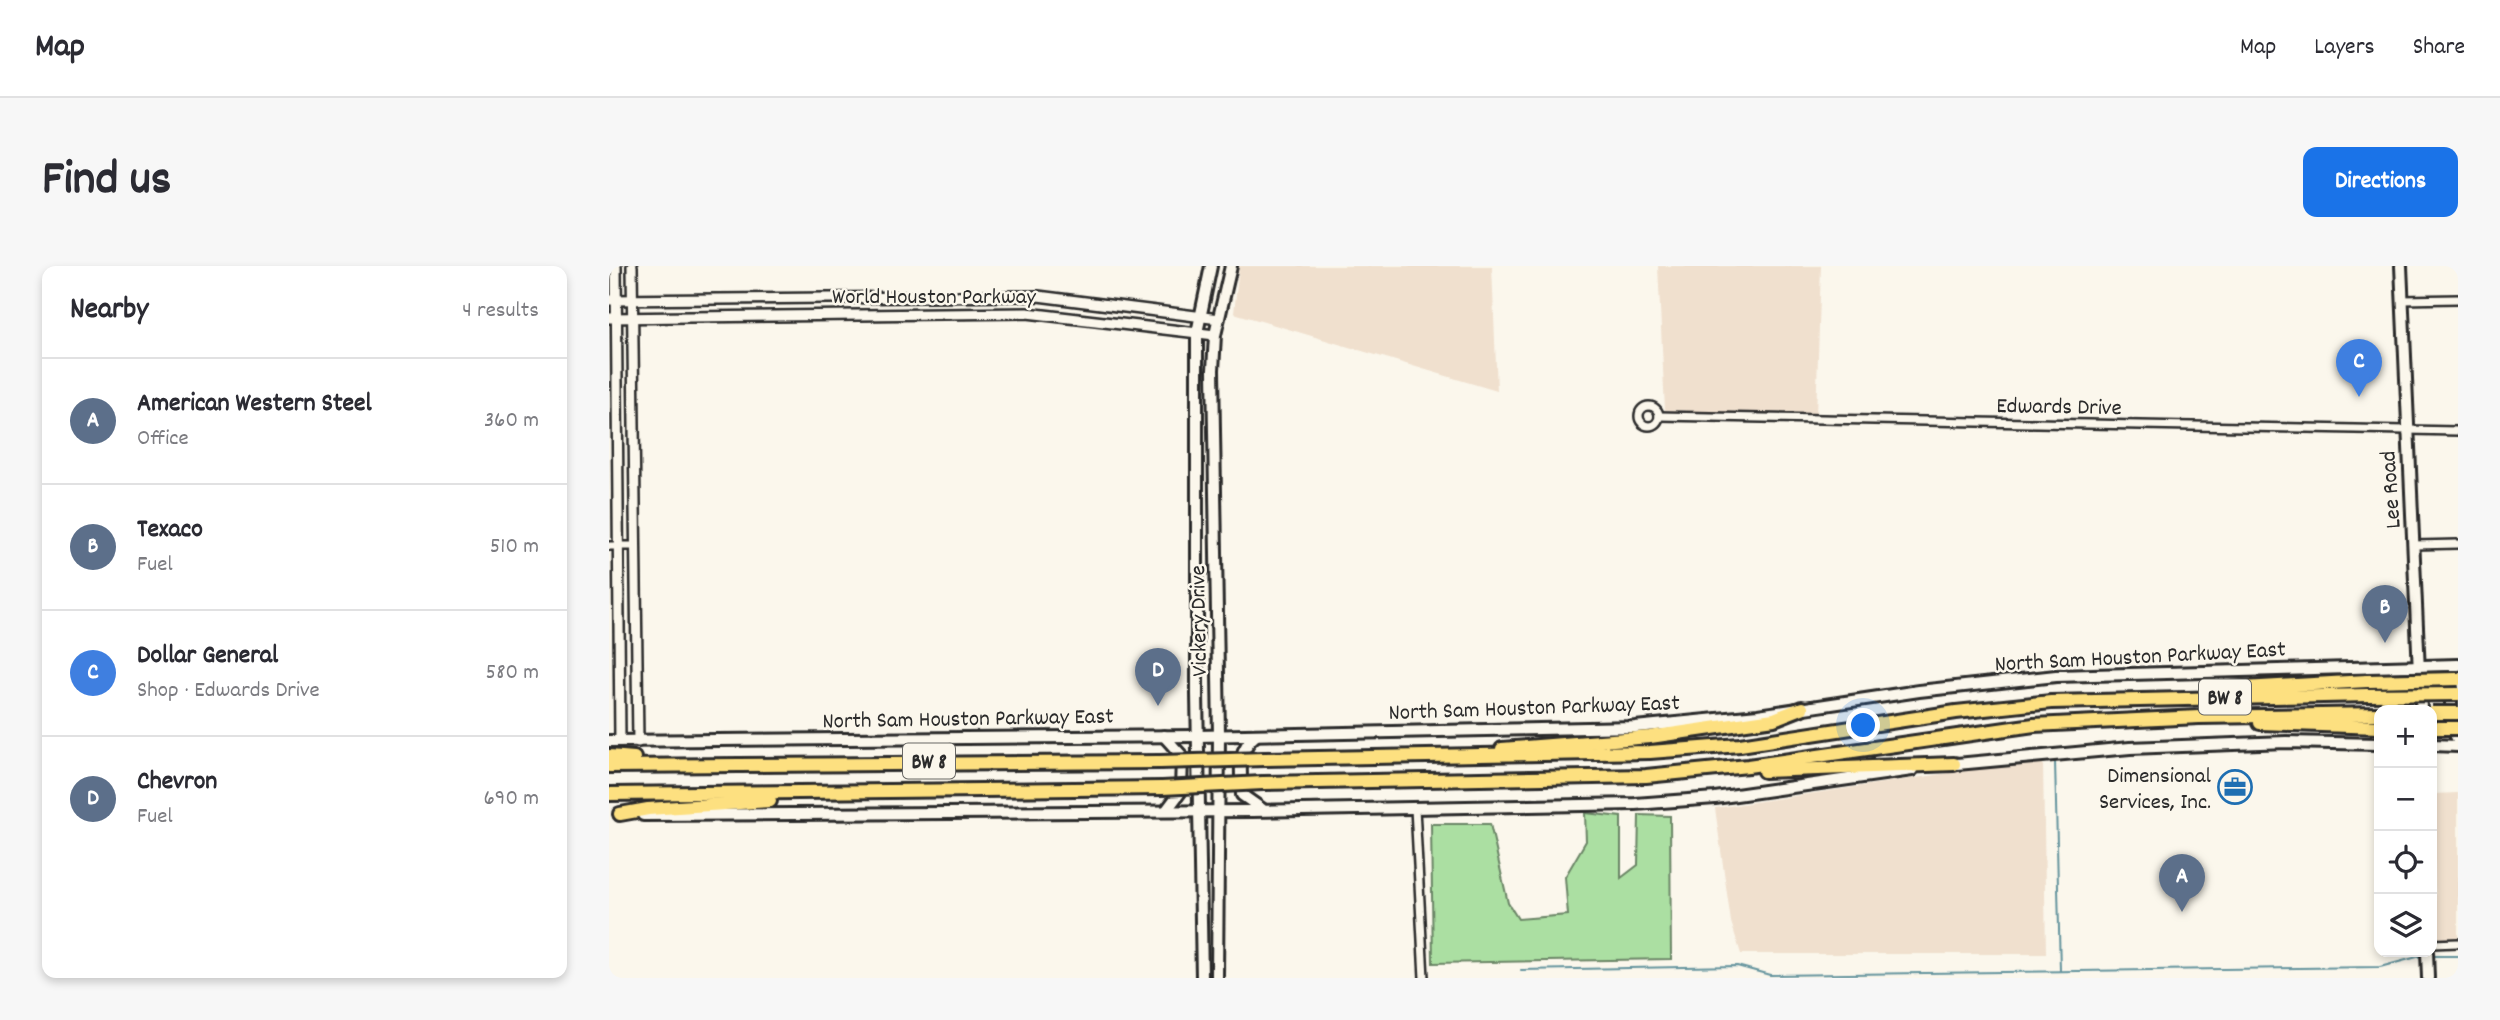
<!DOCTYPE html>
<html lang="en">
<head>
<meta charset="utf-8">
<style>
  :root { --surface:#fff; --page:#f7f7f7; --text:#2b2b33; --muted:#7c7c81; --line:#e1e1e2; --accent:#1a73e8 }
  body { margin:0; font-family:Dekko,sans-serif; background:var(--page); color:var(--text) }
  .controls { position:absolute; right:21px; bottom:21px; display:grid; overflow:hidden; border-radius:14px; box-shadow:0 4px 10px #0003 }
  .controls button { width:63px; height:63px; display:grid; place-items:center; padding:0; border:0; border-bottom:2px solid var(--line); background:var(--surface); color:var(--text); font:35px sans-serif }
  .you { position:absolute; left:1255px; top:460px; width:24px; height:24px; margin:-18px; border:5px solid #fff; border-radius:50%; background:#1a73e8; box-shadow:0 0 0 10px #1a73e833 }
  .badge { display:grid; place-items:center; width:46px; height:46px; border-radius:50%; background:var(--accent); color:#fff; font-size:23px; font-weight:700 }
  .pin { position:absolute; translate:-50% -58px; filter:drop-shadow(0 2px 4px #0008) }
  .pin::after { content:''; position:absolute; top:37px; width:24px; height:21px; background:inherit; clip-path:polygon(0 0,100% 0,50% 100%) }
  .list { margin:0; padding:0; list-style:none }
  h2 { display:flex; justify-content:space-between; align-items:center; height:91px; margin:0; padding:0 28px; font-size:30px }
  h2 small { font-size:23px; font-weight:400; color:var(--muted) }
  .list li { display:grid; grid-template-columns:46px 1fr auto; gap:21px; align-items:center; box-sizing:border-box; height:126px; padding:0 28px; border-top:2px solid var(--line) }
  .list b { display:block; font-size:26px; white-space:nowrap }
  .list p { margin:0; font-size:23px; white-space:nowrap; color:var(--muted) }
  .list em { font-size:23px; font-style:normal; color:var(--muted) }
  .icon { flex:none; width:38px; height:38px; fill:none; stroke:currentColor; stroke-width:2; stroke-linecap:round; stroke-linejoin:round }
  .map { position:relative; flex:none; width:1849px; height:712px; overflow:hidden; border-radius:14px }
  header { display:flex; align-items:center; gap:42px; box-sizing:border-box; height:98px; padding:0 35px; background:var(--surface); border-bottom:2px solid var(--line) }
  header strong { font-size:33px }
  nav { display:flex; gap:38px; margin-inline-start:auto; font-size:24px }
  .intro { display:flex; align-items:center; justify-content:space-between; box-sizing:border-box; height:168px; padding:0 42px }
  h1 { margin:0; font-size:49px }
  .button { padding:18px 32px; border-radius:14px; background:var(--accent); color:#fff; font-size:24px; font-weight:700 }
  main { display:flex; gap:42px; padding:0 42px }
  aside { flex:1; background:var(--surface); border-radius:14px; box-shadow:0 4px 10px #0003 }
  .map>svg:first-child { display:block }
  .built { fill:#f0e0ce }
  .green { fill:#abdfa2; stroke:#6b8566; stroke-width:2 }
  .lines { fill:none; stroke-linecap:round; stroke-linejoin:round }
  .stream { stroke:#65949e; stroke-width:2 }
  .minor-casing { stroke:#2b2b2b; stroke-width:12 }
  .tertiary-casing { stroke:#2b2b2b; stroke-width:14 }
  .secondary-casing { stroke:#2b2b2b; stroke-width:16 }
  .motorway-casing { stroke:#2b2b2b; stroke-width:18 }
  .minor { stroke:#fbf7ec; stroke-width:7 }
  .tertiary { stroke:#fbf7ec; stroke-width:9 }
  .secondary { stroke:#fbf7ec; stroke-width:10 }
  .motorway { stroke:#fde080; stroke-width:12 }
  .motorway-bridge-casing { stroke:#2b2b2b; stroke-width:18; stroke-linecap:butt }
  .motorway-bridge { stroke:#fde080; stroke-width:12 }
  .labels { text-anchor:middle; stroke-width:5; stroke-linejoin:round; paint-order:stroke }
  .shield { fill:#fbf7ec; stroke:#696865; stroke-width:2 }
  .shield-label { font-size:21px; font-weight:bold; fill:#2b2b2b }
  .street-label { font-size:23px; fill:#2b2b2b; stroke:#fbf7ec }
  .poi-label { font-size:23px; fill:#2b2b2b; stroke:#fbf7ec; text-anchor:end }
</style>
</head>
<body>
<header>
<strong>Map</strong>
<nav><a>Map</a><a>Layers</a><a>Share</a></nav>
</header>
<div class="intro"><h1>Find us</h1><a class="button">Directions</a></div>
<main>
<aside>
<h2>Nearby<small>4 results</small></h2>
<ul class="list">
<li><span class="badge" style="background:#5c6f8a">A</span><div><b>American Western Steel</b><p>Office</p></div><em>360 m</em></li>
<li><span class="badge" style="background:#5c6f8a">B</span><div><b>Texaco</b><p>Fuel</p></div><em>510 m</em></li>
<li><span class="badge" style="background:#3f7fe0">C</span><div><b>Dollar General</b><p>Shop · Edwards Drive</p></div><em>580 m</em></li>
<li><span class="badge" style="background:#5c6f8a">D</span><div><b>Chevron</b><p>Fuel</p></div><em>690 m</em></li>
</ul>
</aside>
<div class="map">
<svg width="1849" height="712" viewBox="0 0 1849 712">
  <rect width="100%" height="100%" fill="#fbf7ec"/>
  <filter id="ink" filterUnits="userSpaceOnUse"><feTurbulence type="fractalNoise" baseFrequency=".0143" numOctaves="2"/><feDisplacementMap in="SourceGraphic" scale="14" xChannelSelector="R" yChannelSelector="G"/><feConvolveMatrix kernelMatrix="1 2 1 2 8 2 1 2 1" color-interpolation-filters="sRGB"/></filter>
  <g filter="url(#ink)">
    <g class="built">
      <polygon points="630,0 883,0 888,125 625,47"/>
      <polygon points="1049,0 1212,0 1207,150 1056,144"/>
      <polygon points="1434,497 1437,688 1132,688 1122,656 1106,542 1367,503"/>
      <polygon points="1849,527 1849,677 1828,677 1823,528"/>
    </g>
    <polygon class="green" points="976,547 1012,551 1012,612 1029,599 1030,549 1061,550 1062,693 824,697 822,558 881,558 899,637 909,653 959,649 956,611 977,575"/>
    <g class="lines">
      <g class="stream">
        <polyline points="1446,495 1451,705"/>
        <polyline points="1824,690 1849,690"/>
        <polyline points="912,704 1128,700 1161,709 1771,701 1812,690"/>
      </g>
      <g class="minor-casing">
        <g id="minor">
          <polyline points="1793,34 1849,33"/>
          <circle cx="1040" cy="150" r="10"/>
          <polyline points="1050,150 1849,165"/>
          <polyline points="1805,279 1849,278"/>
          <polyline points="0,280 27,280"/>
          <polyline points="806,542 815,712"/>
          <polyline points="1823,678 1849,677"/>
        </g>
      </g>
      <g class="tertiary-casing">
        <g id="tertiary">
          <polyline points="7,0 11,475"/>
          <polyline points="23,0 29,476"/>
          <polyline points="0,34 429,30 610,53"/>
          <polyline points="0,52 418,47 606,69"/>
        </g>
      </g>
      <g class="secondary-casing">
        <g id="secondary">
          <polyline points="1792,0 1810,406"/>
          <polyline points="1811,422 1812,444"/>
          <polyline points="1842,422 1842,460 1849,474"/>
          <polyline points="1784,423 1785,444"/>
          <path d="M647,469C627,485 632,504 633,529L653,543"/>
          <polyline points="555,470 573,490 572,525 557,545"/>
          <polyline points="0,475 589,470 1026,461 1149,449 1310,425 1447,410 1849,399"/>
          <polyline points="1823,479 1849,480"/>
          <polyline points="1337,499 1521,482 1677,476 1770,478"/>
          <polyline points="34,549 643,545 1026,538 1106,532 1303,504"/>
          <polyline points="1818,686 1819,712"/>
          <polyline points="593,712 588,428 588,67 602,0"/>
          <polyline points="608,712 610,469 604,104 606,69 622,0"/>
        </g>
      </g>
      <g class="motorway-casing">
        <g id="motorway">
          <polyline points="1617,423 1758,415"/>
          <polyline points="1651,457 1770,461"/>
          <polyline points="893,483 1041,471 1165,453 1193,442"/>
          <polyline points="0,490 25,492"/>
          <polyline points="656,493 1041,486 1131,479 1347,446 1442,436 1759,429"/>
          <polyline points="0,500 551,496"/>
          <polyline points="1155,505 1345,498"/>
          <polyline points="654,517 1037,510 1139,500 1425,459 1590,451 1770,448"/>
          <polyline points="0,528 553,522"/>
          <polyline points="11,548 39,543 161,535"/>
        </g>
      </g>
      <use href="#minor" class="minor"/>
      <use href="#tertiary" class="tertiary"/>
      <use href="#secondary" class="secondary"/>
      <use href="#motorway" class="motorway"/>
      <g class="motorway-bridge-casing">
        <g id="motorway-bridge">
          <polyline points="1758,415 1849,413"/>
          <polyline points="1759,429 1849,428"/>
          <polyline points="1823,447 1849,447"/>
          <polyline points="1823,462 1849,462"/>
          <polyline points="551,496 656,493"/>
          <polyline points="553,522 654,517"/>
        </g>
      </g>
      <use href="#motorway-bridge" class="motorway-bridge"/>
    </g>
  </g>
  <defs>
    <g id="office-ring" transform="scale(1.75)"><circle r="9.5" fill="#fbf7ec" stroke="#1f6fb2" stroke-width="1.5"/><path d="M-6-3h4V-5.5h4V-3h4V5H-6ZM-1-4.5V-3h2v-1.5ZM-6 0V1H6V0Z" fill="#1f6fb2"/></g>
  </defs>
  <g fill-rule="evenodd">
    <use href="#office-ring" x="1626" y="521"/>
  </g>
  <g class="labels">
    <g class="shield">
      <rect x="1590" y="413.5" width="52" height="35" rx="5"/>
      <rect x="294" y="477.5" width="52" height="35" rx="5"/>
    </g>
    <g class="shield-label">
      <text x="1616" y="438">BW 8</text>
      <text x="320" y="502">BW 8</text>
    </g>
    <g class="street-label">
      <text x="325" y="37">World Houston Parkway</text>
      <text transform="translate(1450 139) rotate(1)" y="8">Edwards Drive</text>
      <text transform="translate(1780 224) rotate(-94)" y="8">Lee Road</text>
      <text transform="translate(588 355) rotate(-91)" y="8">Vickery Drive</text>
      <text transform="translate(1531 389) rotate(-3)" y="8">North Sam Houston Parkway East</text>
      <text transform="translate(925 440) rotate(-2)" y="8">North Sam Houston Parkway East</text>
      <text transform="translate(359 451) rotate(-1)" y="8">North Sam Houston Parkway East</text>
    </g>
    <g class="poi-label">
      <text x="1602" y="516">Dimensional<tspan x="1602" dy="26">Services, Inc.</tspan></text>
    </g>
  </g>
</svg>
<div class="controls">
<button>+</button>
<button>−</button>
<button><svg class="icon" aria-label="locate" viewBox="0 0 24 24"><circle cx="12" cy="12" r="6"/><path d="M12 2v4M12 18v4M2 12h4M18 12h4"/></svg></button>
<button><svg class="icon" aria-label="layers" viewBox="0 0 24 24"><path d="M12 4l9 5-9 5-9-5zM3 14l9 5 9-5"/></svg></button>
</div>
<div class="you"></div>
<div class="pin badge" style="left:1573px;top:646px;background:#5c6f8a">A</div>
<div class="pin badge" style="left:1776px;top:377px;background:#5c6f8a">B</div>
<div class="pin badge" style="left:1750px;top:131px;background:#3f7fe0">C</div>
<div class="pin badge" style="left:549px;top:440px;background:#5c6f8a">D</div>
</div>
</main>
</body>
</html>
